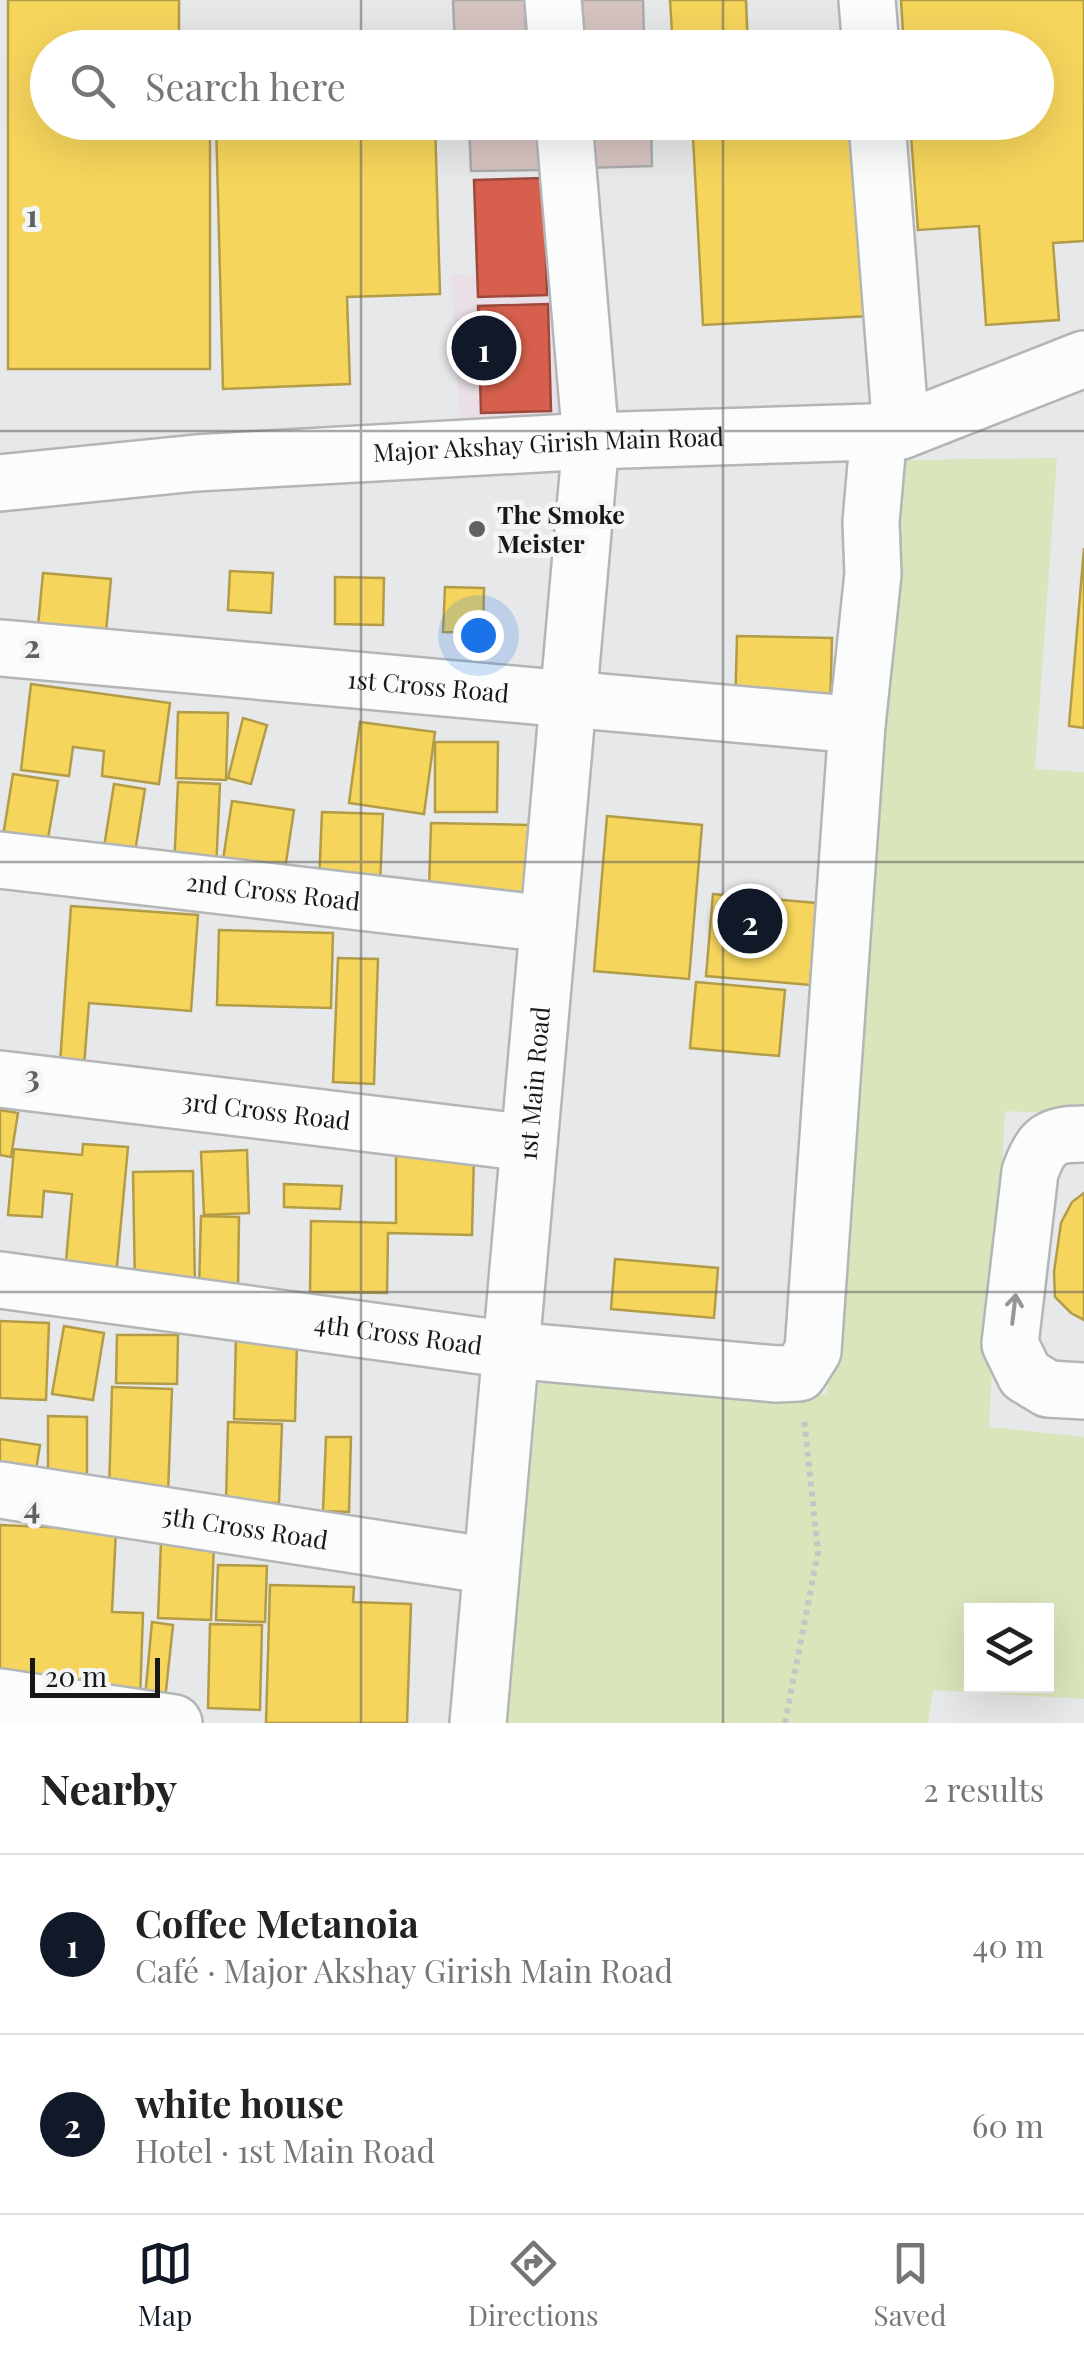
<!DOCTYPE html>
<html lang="en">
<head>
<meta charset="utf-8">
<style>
  :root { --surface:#fff; --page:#f2f2f2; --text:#222; --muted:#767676; --line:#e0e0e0; --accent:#111827 }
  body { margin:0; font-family:"Playfair Display",serif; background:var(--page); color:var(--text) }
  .controls { position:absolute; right:30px; bottom:30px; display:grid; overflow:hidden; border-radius:0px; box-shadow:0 10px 40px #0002 }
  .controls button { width:90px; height:90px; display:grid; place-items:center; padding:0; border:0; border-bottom:2px solid var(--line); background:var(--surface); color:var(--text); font:50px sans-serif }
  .scale { position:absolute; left:30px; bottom:25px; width:130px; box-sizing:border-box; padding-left:10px; border:5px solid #181819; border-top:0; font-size:28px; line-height:35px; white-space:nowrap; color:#181819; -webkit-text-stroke:8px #f4f5f7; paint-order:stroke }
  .you { position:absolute; left:478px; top:635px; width:35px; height:35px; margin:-25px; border:8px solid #fff; border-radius:50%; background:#1a73e8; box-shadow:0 0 0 15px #1a73e833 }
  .badge { display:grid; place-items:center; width:65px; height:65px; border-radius:50%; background:var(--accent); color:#fff; font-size:32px; font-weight:700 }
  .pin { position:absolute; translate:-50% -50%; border:5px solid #fff; box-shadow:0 2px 10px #0006 }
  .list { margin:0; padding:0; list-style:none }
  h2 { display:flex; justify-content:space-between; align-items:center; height:130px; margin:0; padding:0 40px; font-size:42px }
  h2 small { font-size:32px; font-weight:400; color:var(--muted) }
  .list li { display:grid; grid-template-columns:65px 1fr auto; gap:30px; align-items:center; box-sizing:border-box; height:180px; padding:0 40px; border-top:2px solid var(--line) }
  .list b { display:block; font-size:38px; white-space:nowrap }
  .list p { margin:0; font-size:32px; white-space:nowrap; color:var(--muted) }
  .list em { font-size:32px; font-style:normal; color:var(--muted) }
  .icon { flex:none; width:55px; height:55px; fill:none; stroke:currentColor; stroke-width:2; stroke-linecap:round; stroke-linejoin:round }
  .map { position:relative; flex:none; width:1084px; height:1723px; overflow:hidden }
  .search { position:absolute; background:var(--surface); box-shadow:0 10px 40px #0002; left:30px; right:30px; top:30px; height:110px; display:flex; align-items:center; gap:25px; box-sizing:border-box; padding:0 35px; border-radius:55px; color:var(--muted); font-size:38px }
  .sheet { height:490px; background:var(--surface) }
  nav { display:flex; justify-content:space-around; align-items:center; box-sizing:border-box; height:140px; border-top:2px solid var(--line); background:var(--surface); font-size:28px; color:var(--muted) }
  nav a { display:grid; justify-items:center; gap:5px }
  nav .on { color:var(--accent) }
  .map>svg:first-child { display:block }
  .commercial { fill:#eadfe7 }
  .green { fill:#d9e5bb; fill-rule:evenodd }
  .homes { fill:#f6d55c; stroke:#b39c48; stroke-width:2.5 }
  .shops { fill:#d6604d; stroke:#9d4a3d; stroke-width:2.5 }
  .building { fill:#d5c3c0; stroke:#aaaaab; stroke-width:2.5 }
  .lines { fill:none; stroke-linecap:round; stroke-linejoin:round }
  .minor-casing { stroke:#b4b5b6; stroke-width:60 }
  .path { stroke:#c5c6c6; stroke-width:6; stroke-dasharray:5 5; stroke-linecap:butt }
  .minor { stroke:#fbfcfc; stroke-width:55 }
  .oneway { stroke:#959596 }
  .grid { fill:none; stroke:#606162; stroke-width:2.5; stroke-opacity:0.55 }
  .poi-dot { fill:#606162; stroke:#f4f5f7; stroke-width:4 }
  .labels { text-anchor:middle; stroke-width:10; stroke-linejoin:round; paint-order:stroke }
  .street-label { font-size:25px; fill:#181819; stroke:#f4f5f7 }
  .poi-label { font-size:25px; font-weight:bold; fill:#181819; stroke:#f4f5f7; text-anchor:start }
  .grid-label { font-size:32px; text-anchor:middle; font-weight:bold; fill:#606162; stroke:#f4f5f7; stroke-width:10; stroke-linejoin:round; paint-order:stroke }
</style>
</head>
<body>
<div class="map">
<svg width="1084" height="1723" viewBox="0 0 1084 1723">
  <rect width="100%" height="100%" fill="#e7e8e9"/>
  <polygon class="commercial" points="451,274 554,277 562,413 460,420"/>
  <path class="green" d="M1057,458L1035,769L1084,772V1115L1005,1111L989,1427L1084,1437V1699L933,1690L928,1723H506L540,1371L827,1395L905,460ZM972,1610H1046V1686H972Z"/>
  <g class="homes">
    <polygon points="8,0 179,0 179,48 48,48 48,122 210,122 210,369 8,369"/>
    <polygon points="670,0 746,0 748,48 673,48"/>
    <polygon points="901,0 1084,0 1084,241 1053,243 1059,320 986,325 979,226 918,230 910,122 1036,122 1036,48 904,48"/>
    <polygon points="216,122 435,122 440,294 347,297 350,384 223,389"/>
    <polygon points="859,128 870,316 703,325 693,137"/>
    <polygon points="1084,548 1084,728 1069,726"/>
    <polygon points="230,571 273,573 271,613 228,610"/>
    <polygon points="43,573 111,579 104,653 36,647"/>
    <polygon points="335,577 384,578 383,625 335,624"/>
    <polygon points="445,587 484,588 483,633 443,632"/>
    <polygon points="737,636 832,638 830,712 735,710"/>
    <polygon points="31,684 170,703 159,784 102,776 104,751 73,747 69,776 21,770"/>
    <polygon points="178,712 228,713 226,780 176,778"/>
    <polygon points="243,718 267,725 251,784 228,778"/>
    <polygon points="360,722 435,732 424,814 349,803"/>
    <polygon points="435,742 498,742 497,812 435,812"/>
    <polygon points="13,774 58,781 47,844 3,836"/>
    <polygon points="178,782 220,784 216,870 174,868"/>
    <polygon points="114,784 145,789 132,871 101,866"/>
    <polygon points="232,801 294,810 283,882 221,873"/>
    <polygon points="322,812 383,814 380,886 319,883"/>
    <polygon points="607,816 702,825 689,979 594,971"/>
    <polygon points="431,823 530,825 528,893 429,891"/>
    <polygon points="713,894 817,903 810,985 706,976"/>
    <polygon points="71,906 198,915 191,1011 89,1003 84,1066 60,1063"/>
    <polygon points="219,930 333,933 331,1008 217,1005"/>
    <polygon points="338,958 378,959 374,1084 333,1082"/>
    <polygon points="696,982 785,990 779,1056 690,1048"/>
    <polygon points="0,1110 18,1113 11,1157 0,1155"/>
    <polygon points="83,1144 128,1147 116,1277 65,1272 72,1194 44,1191 42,1217 8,1215 14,1149 82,1155"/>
    <polygon points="247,1150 249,1213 204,1215 201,1152"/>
    <polygon points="396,1153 474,1154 472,1235 388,1233 387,1293 310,1292 311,1221 396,1223"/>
    <polygon points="193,1171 195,1288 135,1288 133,1172"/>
    <polygon points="284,1184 342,1186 340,1209 284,1207"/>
    <polygon points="1084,1193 1084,1320 1071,1313 1055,1297 1054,1272 1061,1223 1072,1202"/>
    <polygon points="201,1216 239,1217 238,1290 199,1289"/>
    <polygon points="615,1259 718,1268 714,1318 611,1309"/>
    <polygon points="0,1321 49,1323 46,1400 0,1398"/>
    <polygon points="64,1326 104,1333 93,1400 52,1394"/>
    <polygon points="117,1335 178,1335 177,1384 116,1383"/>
    <polygon points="236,1337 297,1340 295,1421 234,1419"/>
    <polygon points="112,1387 172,1389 168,1494 109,1492"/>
    <polygon points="48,1416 87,1417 87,1479 48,1479"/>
    <polygon points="228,1422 282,1424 279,1503 226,1502"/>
    <polygon points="326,1437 351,1437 349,1512 323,1511"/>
    <polygon points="0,1439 40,1445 34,1483 0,1477"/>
    <polygon points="0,1525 116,1530 112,1612 143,1613 140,1700 0,1693"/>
    <polygon points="161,1542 214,1544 211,1620 158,1618"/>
    <polygon points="218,1565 267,1566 265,1622 216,1620"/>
    <polygon points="270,1585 354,1587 353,1602 411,1604 407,1723 266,1723"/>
    <polygon points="152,1622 173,1625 165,1700 145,1698"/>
    <polygon points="210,1624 262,1625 260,1710 208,1708"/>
  </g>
  <g class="shops">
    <polygon points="544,178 547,295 478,297 474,180"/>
    <polygon points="548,304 551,411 481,413 478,306"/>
  </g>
  <g class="building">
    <polygon points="453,0 525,0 526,48 455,48"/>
    <polygon points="572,0 643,0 644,34 573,36"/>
    <polygon points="469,122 538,122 540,170 471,171"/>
    <polygon points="585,122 651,122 652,166 586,168"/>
  </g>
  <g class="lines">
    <g class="minor-casing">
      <g id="minor">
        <polyline points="553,0 557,48"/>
        <polyline points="867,0 871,48"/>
        <polyline points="877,122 901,431"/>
        <path id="s1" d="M0,483L196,463L591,441L901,431L1084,359"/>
        <path id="s2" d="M0,648L857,725"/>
        <path id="s3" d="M0,860L548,924"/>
        <path id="s4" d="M0,1079L529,1143"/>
        <path d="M1084,1134C1050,1134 1042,1140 1030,1172L1010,1344L1025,1375L1048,1389L1084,1391"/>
        <path id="s5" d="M0,1280L511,1350L776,1374L799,1373L813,1351L857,725L873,574L871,522L879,431"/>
        <path id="s6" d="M0,1490L491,1566"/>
        <polyline points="0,1697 174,1723"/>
        <path id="s7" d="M478,1723L591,441L564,122"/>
      </g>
    </g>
    <polyline class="path" points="785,1723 818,1552 804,1418"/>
    <use href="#minor" class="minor"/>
  </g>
  <defs><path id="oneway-shaft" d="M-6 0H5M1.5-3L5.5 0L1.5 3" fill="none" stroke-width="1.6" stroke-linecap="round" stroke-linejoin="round" transform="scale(2.5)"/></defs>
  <use class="oneway" href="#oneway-shaft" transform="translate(1014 1309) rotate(-83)"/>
  <path class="grid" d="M361,0V48M723,0V48M361,122V1723M723,122V1723M0,431H1084M0,862H1084M0,1292H1084"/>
  <circle class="poi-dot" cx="477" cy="529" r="10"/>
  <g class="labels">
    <g class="street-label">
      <text dy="9" stroke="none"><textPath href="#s1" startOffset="550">Major Akshay Girish Main Road</textPath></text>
      <text dy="9" stroke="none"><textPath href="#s2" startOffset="430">1st Cross Road</textPath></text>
      <text dy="9" stroke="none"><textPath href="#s3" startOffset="275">2nd Cross Road</textPath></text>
      <text dy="9" stroke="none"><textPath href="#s7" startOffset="642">1st Main Road</textPath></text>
      <text dy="9" stroke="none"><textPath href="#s4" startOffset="268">3rd Cross Road</textPath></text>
      <text dy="9" stroke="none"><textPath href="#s5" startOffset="402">4th Cross Road</textPath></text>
      <text dy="9" stroke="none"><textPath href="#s6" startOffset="248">5th Cross Road</textPath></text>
    </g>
    <g class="poi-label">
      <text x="497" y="524">The Smoke<tspan x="497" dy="29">Meister</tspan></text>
    </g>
  </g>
  <g class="grid-label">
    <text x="32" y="227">1</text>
    <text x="32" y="658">2</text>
    <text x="32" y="1088">3</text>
    <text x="32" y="1519">4</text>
  </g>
</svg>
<div class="controls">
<button><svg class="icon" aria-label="layers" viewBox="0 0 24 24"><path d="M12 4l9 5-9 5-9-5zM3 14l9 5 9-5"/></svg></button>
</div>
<div class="scale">20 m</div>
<div class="you"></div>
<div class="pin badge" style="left:484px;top:348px">1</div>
<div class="pin badge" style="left:750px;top:921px">2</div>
<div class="search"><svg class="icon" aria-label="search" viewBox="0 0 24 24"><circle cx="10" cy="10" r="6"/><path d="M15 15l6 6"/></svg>Search here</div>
</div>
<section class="sheet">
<h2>Nearby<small>2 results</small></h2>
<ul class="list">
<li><span class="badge">1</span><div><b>Coffee Metanoia</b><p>Café · Major Akshay Girish Main Road</p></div><em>40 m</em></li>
<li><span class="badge">2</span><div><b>white house</b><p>Hotel · 1st Main Road</p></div><em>60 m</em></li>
</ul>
</section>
<nav>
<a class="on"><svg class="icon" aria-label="map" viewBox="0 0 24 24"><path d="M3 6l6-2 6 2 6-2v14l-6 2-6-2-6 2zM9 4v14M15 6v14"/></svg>Map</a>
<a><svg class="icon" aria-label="directions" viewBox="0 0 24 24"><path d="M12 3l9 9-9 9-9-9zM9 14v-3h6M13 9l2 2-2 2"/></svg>Directions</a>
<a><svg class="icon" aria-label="saved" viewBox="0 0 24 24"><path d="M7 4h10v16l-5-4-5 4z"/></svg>Saved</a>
</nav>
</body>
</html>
